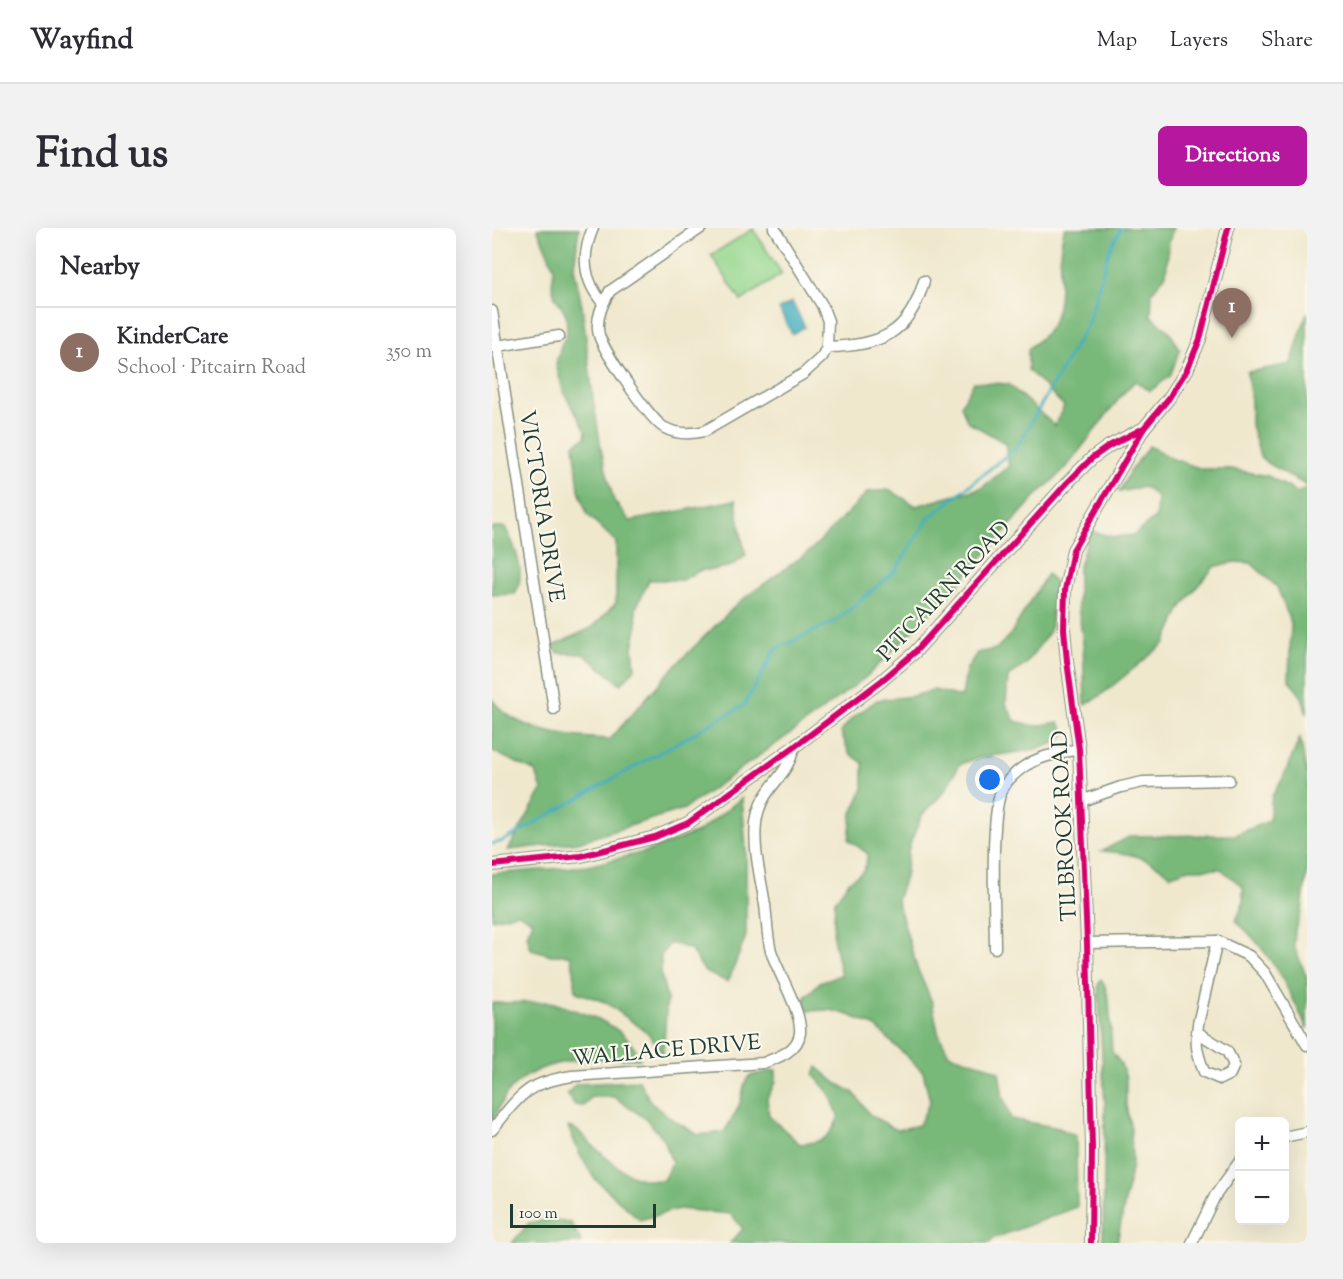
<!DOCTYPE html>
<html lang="en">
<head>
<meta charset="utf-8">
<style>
  :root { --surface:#fff; --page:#f2f2f3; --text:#2b2b33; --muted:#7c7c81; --line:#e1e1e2; --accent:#b5179e }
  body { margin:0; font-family:"Sorts Mill Goudy",serif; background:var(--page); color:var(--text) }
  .controls { position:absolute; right:18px; bottom:18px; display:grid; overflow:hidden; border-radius:9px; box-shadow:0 6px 24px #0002 }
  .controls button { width:54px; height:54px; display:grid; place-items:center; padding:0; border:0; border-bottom:2px solid var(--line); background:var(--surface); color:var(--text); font:30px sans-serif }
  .scale { position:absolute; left:18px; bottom:15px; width:146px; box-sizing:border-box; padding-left:6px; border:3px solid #1f3d34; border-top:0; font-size:16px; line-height:21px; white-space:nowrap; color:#1f3d34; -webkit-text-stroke:4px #fbf7ec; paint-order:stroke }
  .you { position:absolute; left:498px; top:552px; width:21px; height:21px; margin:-15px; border:4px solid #fff; border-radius:50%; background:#1a73e8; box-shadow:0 0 0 9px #1a73e833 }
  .badge { display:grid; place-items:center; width:39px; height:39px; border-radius:50%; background:var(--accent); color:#fff; font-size:20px; font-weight:700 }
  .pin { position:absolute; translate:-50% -50px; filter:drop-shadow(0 2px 3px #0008) }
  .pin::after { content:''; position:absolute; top:32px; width:21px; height:18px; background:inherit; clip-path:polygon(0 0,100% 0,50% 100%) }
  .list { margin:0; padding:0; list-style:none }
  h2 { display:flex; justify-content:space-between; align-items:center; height:78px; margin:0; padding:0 24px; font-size:26px }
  h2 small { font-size:20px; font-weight:400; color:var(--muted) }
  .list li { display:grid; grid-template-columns:39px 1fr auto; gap:18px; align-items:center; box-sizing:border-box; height:90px; padding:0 24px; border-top:2px solid var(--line) }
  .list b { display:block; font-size:22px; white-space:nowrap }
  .list p { margin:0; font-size:20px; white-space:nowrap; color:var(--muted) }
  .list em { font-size:20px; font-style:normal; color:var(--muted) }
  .map { position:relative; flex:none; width:815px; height:1015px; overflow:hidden; border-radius:9px }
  header { display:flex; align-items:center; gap:36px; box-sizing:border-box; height:84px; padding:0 30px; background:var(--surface); border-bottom:2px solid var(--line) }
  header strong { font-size:28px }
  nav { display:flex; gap:33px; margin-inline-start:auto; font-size:21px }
  .intro { display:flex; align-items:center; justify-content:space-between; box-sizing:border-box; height:144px; padding:0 36px }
  h1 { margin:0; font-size:42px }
  .button { padding:15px 27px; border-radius:9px; background:var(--accent); color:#fff; font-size:21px; font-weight:700 }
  main { display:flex; gap:36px; padding:0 36px }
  aside { flex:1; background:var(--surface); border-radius:9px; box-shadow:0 6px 24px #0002 }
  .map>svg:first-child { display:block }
  .green { fill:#95d78e; stroke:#5a8a61; stroke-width:1.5 }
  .forest { fill:#78b879; stroke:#4c7a56; stroke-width:1.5 }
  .water { fill:#41aec0; stroke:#30767a; stroke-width:1.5 }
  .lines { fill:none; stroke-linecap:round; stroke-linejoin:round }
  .stream { stroke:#41aec0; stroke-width:3 }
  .minor-casing { stroke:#889280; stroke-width:13 }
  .tertiary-casing { stroke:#889280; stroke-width:14 }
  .minor { stroke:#fff; stroke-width:10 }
  .tertiary { stroke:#fff; stroke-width:12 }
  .cycleway-casing { stroke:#fbf7ec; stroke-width:10 }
  .cycleway { stroke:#d6006c; stroke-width:6 }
  .labels { text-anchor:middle; stroke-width:4.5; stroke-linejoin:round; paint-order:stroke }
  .street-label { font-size:22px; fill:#1f3d34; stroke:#fbf7ec }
</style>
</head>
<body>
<header>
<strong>Wayfind</strong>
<nav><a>Map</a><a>Layers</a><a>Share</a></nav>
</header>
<div class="intro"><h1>Find us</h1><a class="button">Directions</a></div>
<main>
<aside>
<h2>Nearby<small></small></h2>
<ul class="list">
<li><span class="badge" style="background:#8d6e63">1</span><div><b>KinderCare</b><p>School · Pitcairn Road</p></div><em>350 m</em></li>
</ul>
</aside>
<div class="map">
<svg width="815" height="1015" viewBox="0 0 815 1015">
  <rect width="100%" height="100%" fill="#fbf7ec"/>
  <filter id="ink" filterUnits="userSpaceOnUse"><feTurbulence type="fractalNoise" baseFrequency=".0167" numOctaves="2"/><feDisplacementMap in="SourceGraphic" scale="12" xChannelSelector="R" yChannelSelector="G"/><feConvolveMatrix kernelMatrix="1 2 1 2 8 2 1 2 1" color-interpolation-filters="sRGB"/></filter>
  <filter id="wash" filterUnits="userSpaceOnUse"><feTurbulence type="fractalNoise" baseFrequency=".008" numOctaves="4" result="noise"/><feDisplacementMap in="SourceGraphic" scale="24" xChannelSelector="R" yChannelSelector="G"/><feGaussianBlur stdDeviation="1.35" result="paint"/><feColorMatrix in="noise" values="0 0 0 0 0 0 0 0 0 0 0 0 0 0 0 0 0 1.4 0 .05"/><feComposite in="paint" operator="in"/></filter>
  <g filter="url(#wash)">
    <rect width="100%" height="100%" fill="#f0e8cd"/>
    <polygon class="green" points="261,1 290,46 249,73 219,27"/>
    <g class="forest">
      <polygon points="45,0 87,0 82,40 90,78 101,171 110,226 122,273 138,293 244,272 249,307 254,328 239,338 220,342 209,342 190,352 157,352 144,380 145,400 141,419 143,441 129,456 91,426 66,425 61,418 101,399 124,375 124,314 95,286 87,262 82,216 93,210 94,203 71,163 64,136 69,118 75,105 74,86 63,69 60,58 62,40"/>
      <path d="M573,0H681L677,14L674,46L660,64L659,88L677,103L688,122L678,148L658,163L643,153L629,168L574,240L542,270L458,366L374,449L309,498L192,581L86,614L16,622L50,562L44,544L0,523V471C22,504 82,510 118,511L180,441L247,374L319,322L376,264L398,262L424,278L489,260L517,238L513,215L475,193L469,177L482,154L516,156L563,198L572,178L536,142V121C542,115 552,109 557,101C577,71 561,33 573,0Z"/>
      <polygon points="815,84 815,258 769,231 759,197 759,173 755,144 799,136"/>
      <polygon points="657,218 681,231 710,241 739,241 776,248 806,265 815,259 815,487 810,469 797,452 799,395 785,359 759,335 742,334 722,339 704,360 689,380 673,415 608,468 593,477 591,414 586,379 586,341 598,303 622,309 642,307 664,289 665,269 652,259 627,264 638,243"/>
      <path d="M0,299H13C23,317 35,347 23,366L0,367Z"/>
      <path d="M555,346L563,354L558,403L534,436L516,449L514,476L523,493L543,498L567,494L574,505L563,515L546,521L487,530L468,536L452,564L430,587L417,618L413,649L405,672L425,740L440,774L446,804L457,826L495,838L507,844L511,869L519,891L567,900L584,908L585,979L500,1011L498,1015H238L251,1001L239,986L186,981L148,992L102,950L88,927L76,899C86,900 91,908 98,915C120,935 140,956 171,952L180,935L172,911L154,891L122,869H99L92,878L83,877L75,866L84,856L147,853L159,875L183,893L206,907L232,904C238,894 246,883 249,872C252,861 250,858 257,848L284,842V854L275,870L277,888L308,916C331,914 338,911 347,888L337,865L322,847L325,839L344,855L362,865L378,887L405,902L427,897L438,873L431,844L384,799L357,787L338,782L313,783V769L328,754L349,747L341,710L343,673L357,653L372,643L376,626L357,612L360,585L371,561V535L357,525L349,504L358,492L385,472L422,468L442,462L470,469L474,442L485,425L504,421L518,407Z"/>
      <path d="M808,510L815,547V643L810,682L803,702L802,718L815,750V801C797,760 778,723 744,693L751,676V659L729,641H697L679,647C655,629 640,625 610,623L639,608L743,607L777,593L780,568L790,552Z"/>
      <polygon points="250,570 254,621 254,708 236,754 213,744 198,721 178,715 169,727 169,747 175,771 171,827 156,805 113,774 84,764 82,743 78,727 59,727 39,721 35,707 41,693 26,685 0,691 0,646 95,638 153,624 206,604"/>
      <polygon points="609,752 613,758 617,772 620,824 629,836 634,850 634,878 639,901 640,936 625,1015 611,1015 613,878 606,757"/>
      <path d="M59,774C85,783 116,791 136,811C141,816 145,825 148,831C103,831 49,826 16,864C10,872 5,884 0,893V775Z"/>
      <polygon points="59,991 79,995 90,1015 20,1015 37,995"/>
    </g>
    <polygon class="water" points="300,74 313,99 300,106 287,81"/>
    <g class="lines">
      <polyline class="stream" points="0,616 11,613 252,477 284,421 345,392 403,343 437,290 525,219 596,95 617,23 629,0"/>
    </g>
  </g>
  <g filter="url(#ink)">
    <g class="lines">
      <g class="minor-casing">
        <g id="minor">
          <path d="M101,0C89,28 91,52 111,75"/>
          <path d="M209,0L118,63C110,76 103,92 107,107C111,122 159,194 173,200C186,207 200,206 213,203L311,146L330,129L335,119L336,93L330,77L282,0"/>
          <polyline points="0,83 62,481"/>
          <polyline points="0,119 67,108"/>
          <path d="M335,119C387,118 417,107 432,53"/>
          <polyline points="589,573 629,559 651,554 737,552"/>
          <polyline points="595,715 725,713 757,728 773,745 815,817"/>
          <path d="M503,720C503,687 497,584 511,559C516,552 523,545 530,540C547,528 567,525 587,521"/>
          <path d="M705,804L735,823L742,837L738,846L728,851L712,844C705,823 703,819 706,796L725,713"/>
          <path d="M0,902C28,867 34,855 80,848L271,835C285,830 306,823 308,805C310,783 286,745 279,723C275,708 275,692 273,677C269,651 261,622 264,595C268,559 295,552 302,519"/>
          <polyline points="792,909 815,904"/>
          <polyline points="700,1015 723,968 748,933"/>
        </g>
      </g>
      <g class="tertiary-casing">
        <g id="tertiary">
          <polyline points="0,637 89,628 163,609 196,595 302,519 388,454 422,425 575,255 600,230 617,218 652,200 677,170 695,142 708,111 736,0"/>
          <polyline points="599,1015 600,919 595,715 587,521 575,433 572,401 573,362 581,322 652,200"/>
        </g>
      </g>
      <use href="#minor" class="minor"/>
      <use href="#tertiary" class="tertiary"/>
      <g class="cycleway-casing">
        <g id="cycleway">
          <polyline points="0,637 89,628 163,609 196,595 302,519 388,454 422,425 575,255 600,230 617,218 652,200 677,170 695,142 708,111 736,0"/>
          <polyline points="599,1015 600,919 595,715 587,521 575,433 572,401 573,362 581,322 652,200"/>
        </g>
      </g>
      <use href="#cycleway" class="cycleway"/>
    </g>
  </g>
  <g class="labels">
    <g class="street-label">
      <text transform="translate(51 278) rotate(81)" y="8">VICTORIA DRIVE</text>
      <text transform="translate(451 362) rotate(-47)" y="8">PITCAIRN ROAD</text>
      <text transform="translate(571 598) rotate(-93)" y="8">TILBROOK ROAD</text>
      <text transform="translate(174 821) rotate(-5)" y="8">WALLACE DRIVE</text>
    </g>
  </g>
</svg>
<div class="controls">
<button>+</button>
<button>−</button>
</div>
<div class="scale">100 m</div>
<div class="you"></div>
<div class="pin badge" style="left:740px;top:110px;background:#8d6e63">1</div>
</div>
</main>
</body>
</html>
